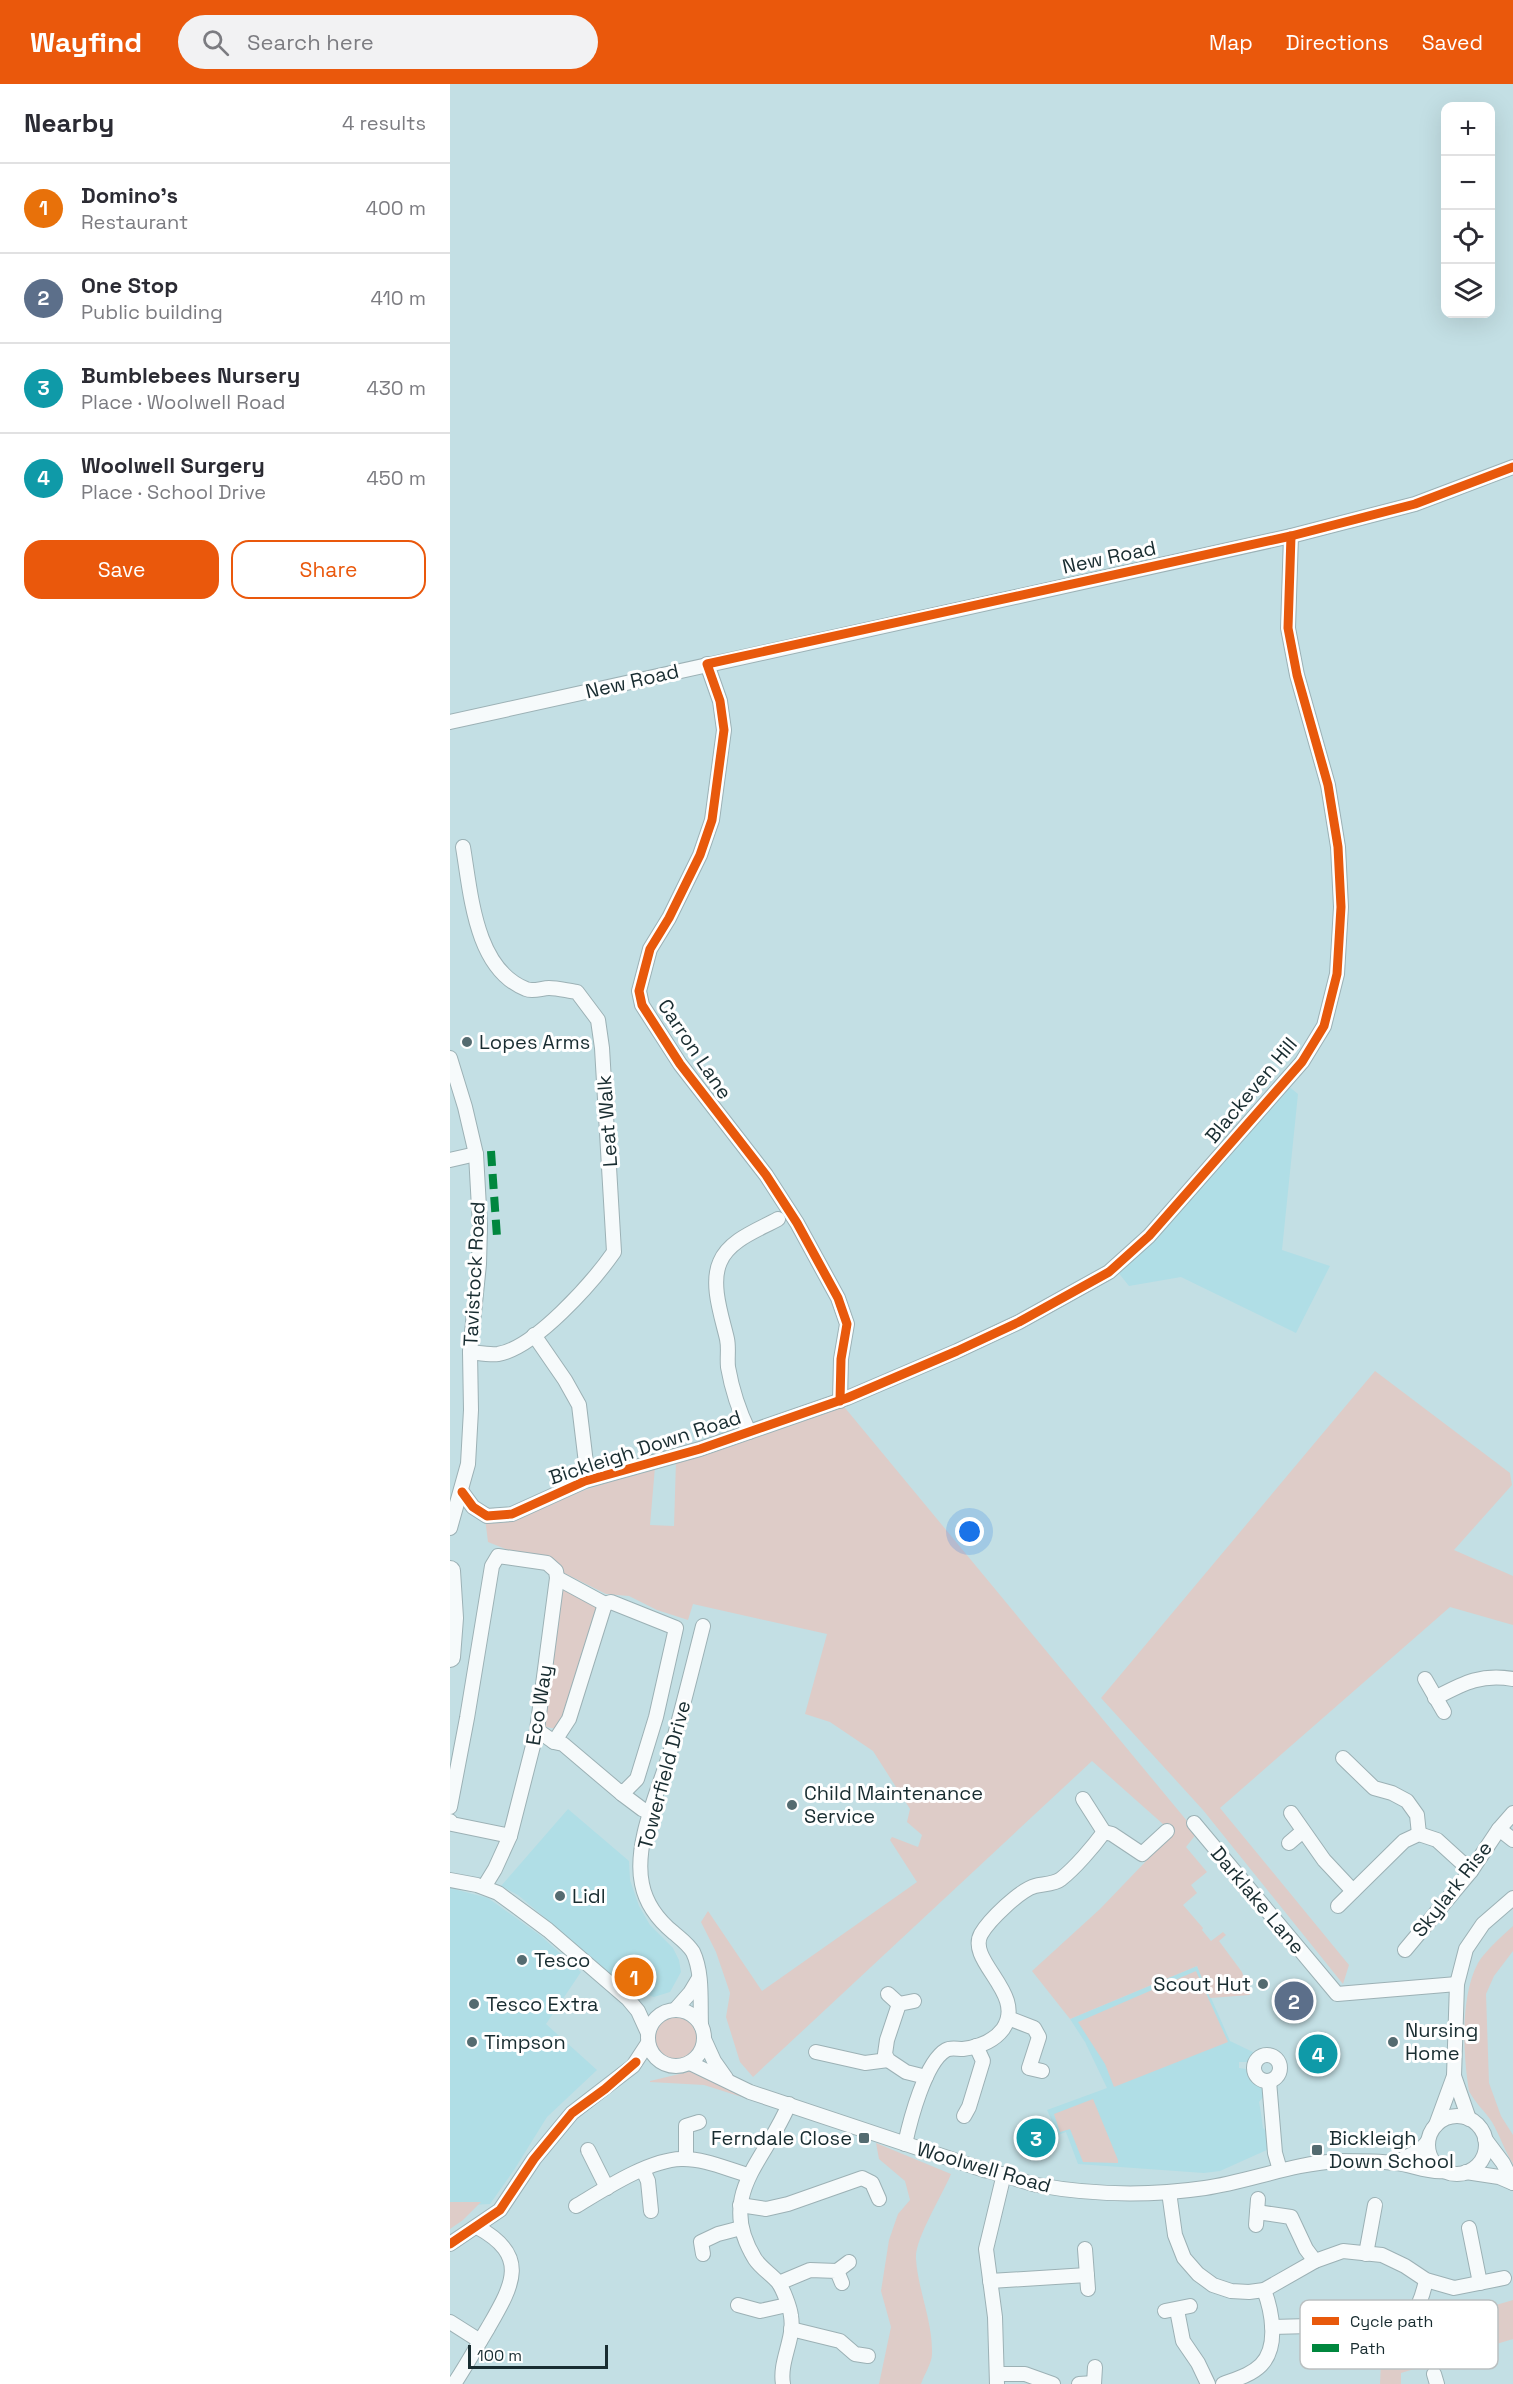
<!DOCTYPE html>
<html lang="en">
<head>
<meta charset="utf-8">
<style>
  :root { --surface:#fff; --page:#f2f2f3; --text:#2b2b33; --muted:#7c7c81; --line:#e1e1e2; --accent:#ea580c }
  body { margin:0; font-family:"Space Grotesk",sans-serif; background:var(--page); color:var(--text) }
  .controls { position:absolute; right:18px; top:18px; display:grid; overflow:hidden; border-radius:12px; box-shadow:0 6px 24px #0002 }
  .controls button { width:54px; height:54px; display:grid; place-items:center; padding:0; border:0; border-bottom:2px solid var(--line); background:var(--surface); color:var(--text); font:30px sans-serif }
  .scale { position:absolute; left:18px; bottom:15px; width:140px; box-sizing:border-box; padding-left:6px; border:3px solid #192d31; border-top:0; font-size:16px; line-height:21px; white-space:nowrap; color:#192d31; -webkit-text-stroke:4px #fff; paint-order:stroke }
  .you { position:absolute; left:520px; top:1448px; width:21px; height:21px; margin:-15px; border:4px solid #fff; border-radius:50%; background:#1a73e8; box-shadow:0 0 0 9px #1a73e833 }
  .badge { display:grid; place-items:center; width:39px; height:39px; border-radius:50%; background:var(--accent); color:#fff; font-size:20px; font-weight:700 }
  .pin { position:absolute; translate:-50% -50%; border:3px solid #fff; box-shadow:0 2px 6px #0006 }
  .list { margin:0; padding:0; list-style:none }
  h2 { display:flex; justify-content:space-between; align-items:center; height:78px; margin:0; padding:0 24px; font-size:26px }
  h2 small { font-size:20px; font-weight:400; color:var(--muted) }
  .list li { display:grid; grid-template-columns:39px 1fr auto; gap:18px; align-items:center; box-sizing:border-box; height:90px; padding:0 24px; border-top:2px solid var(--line) }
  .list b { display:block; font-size:22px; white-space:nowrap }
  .list p { margin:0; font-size:20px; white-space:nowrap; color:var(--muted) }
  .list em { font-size:20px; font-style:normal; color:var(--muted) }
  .actions { display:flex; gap:12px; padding:18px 24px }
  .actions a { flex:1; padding:14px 0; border:2px solid var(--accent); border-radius:18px; text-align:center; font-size:21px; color:var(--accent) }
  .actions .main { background:var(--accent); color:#fff }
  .icon { flex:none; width:33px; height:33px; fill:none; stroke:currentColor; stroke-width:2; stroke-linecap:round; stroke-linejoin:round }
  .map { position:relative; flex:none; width:1063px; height:2300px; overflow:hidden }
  header { display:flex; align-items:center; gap:36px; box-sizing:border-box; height:84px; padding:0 30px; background:var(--accent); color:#fff }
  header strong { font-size:28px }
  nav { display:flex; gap:33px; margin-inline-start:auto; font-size:21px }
  .search { width:420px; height:54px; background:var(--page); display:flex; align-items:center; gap:15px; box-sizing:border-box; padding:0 21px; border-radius:33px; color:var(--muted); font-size:22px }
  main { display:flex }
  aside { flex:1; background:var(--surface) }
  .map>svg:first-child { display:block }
  .built { fill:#b0dee6 }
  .green { fill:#deccc8 }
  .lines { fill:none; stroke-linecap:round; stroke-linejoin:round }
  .minor-casing { stroke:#9cb1b5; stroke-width:16 }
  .highway-casing { stroke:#9cb1b5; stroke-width:22 }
  .minor { stroke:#f6fafb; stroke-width:14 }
  .highway { stroke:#f6fafb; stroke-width:20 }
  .quiet { stroke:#00873e; stroke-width:8; stroke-dasharray:15 8; stroke-linecap:butt }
  .cycleway-casing { stroke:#fff; stroke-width:13 }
  .cycleway { stroke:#e8590c; stroke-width:9 }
  .poi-dot { fill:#546b70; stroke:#fff; stroke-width:2 }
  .labels { text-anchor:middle; stroke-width:6; stroke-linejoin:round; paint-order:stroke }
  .street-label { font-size:20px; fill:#192d31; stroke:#fff }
  .poi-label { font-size:20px; fill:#192d31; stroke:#fff; text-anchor:start }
  .key { fill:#fff; stroke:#bac0c1; stroke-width:1.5 }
  .key-label { font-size:16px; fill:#192d31 }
</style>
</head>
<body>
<header>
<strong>Wayfind</strong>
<div class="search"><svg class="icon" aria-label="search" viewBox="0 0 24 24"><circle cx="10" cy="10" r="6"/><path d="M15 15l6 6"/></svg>Search here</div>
<nav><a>Map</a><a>Directions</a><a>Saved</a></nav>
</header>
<main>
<aside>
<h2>Nearby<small>4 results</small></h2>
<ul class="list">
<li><span class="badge" style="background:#e8710a">1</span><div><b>Domino's</b><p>Restaurant</p></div><em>400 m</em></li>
<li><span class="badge" style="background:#5c6f8a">2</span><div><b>One Stop</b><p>Public building</p></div><em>410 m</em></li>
<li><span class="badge" style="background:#0f9aa8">3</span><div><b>Bumblebees Nursery</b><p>Place · Woolwell Road</p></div><em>430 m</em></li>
<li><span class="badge" style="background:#0f9aa8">4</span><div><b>Woolwell Surgery</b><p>Place · School Drive</p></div><em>450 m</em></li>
</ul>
<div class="actions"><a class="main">Save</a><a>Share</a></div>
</aside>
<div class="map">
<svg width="1063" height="2300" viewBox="0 0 1063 2300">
  <rect width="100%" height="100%" fill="#c3dfe4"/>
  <g class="built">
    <polygon points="837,1001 848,1010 832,1166 880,1182 846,1249 731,1193 679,1202 667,1187"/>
    <polygon points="118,1725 179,1777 180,1796 189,1822 200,1841 223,1864 229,1876 231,1888 220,1908 204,1913 184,1907 169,1897 81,1822 68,1811 51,1802"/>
    <polygon points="0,1804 38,1814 91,1852 131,1888 96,1940 147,1986 97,2033 64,2086 40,2120 0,2122"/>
    <polygon points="747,1882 780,1957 805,1969 798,1978 789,1978 789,1984 796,1985 802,1997 812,2005 813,2013 809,2018 811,2029 813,2044 817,2048 819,2065 770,2087 754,2089 628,2080 616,2048 608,2051 597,2026 657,2004 635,1958 620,1935"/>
  </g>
  <g class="green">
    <polygon points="925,1287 1060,1389 1062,1401 1004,1466 1063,1492 1063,1541 1000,1523 770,1724 899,1881 893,1900 753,1726 651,1614"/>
    <polygon points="391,1319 747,1749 736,1763 757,1788 741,1801 747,1809 733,1821 753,1844 752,1846 761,1857 773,1848 776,1851 769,1857 792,1888 800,1911 760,1914 747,1882 620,1935 582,1887 650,1825 723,1749 642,1677 303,1993 290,1978 276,1933 280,1909 266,1868 251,1838 258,1827 312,1907 467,1798 440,1756 442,1753 468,1763 472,1751 457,1738 460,1725 423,1667 380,1638 355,1630 377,1550 243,1520 238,1536 207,1526 179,1512 156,1510 106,1485 38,1458 35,1434 50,1434 205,1383 200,1441 224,1442 226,1377"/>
    <polygon points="113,1504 150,1525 119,1623 107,1645 96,1643 93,1638 110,1506"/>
    <path d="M1063,1842V1867L1044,1892L1036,1910L1039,1999L1051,2032L1063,2051V2080C1055,2067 1050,2052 1042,2038C1035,2027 1025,2019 1019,2007C1013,1971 1010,1912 1028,1879C1036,1866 1052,1852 1063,1842Z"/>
    <polygon points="746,1887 778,1958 664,2003 655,1980 628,1938"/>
    <circle cx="226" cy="1954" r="21"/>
    <polygon points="242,1987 319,2020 320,2022 254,2001 200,1998 200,1997"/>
    <polygon points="643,2015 668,2076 668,2079 633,2078 620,2045 610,2048 604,2030"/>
    <path d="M426,2059L501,2090C493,2110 464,2156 466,2175C468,2206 483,2238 482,2270C482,2279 474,2291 471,2300H429L441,2243L431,2207L439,2156L448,2130L460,2116L455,2097L429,2075Z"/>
    <polygon points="0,2118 31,2118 13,2136 0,2145"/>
    <polygon points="1063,2216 1063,2255 951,2289 951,2300 930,2300 931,2277 861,2286 854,2278"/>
  </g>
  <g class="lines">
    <g class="minor-casing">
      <g id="minor">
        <polyline points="257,580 270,617 274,646 262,736 250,771 219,834 200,865 189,907 192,921 230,980 316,1091 347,1139 388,1214 397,1240 391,1275 390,1317"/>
        <polyline points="0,638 841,452 965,420 1063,383"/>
        <path d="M13,763C21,810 25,885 76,905C83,908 92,904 99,904C108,904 118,907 127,908L148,936L152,964L164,1168C143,1198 85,1264 48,1270C40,1271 29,1269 20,1268"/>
        <polyline points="0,974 15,1023 26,1070 30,1142 29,1180 20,1268 21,1326 18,1380 0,1444"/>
        <polyline points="0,1076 26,1070"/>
        <polyline points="84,1251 115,1296 129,1321 136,1379"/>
        <path d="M299,1348C289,1327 282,1306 278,1283C277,1273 279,1264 277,1255C272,1233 260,1200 270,1178C279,1156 308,1146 328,1135"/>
        <polyline points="12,1408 23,1423 37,1432 62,1430 135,1397 250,1365 397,1314 507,1267 569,1238 659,1188 699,1152 852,978 874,942 887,890 891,823 888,763 878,701 847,591 838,544 841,452"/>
        <polyline points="107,1494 155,1520"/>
        <polyline points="975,1595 994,1628"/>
        <path d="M985,1614C1012,1600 1031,1589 1063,1595"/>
        <polyline points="87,1646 104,1658 113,1660 172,1710 187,1695 206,1633 226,1544 161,1518 155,1520"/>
        <polyline points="104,1658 119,1635 155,1520"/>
        <polyline points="893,1674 924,1704 942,1709 957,1717 967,1731 969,1750"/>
        <polyline points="172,1710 192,1725 201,1729"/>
        <polyline points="633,1715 654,1748"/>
        <polyline points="0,1723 17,1634 42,1482 48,1472 97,1479 106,1487 107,1494 87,1646 60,1752 45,1785 34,1803"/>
        <polyline points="841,1729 874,1776 903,1807"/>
        <polyline points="0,1737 2,1740 60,1752"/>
        <polyline points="744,1739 887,1910 1007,1900"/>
        <polyline points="1049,1745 1063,1729"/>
        <polyline points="839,1759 853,1747"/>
        <polyline points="0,1796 27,1801 48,1809 98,1846 178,1915 188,1927 198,1949"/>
        <polyline points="888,1822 954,1757 969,1750 987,1756 1021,1787"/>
        <polyline points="955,1866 1021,1787 1049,1745 1063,1756"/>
        <polyline points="438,1910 449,1920"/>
        <polyline points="464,1917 449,1920 437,1956 435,1970 438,1976 456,1988 476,1993"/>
        <circle cx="226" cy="1954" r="28"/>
        <polyline points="225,1926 240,1909 249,1894"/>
        <polyline points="558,1934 584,1944 589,1953 579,1984 592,1987"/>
        <path d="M251,1941C250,1918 253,1889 243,1868C238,1860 231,1855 224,1849C208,1836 196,1820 192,1800C183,1758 211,1702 222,1662C233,1622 243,1582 253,1542"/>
        <polyline points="254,1955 264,1977 276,1994"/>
        <polyline points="366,1968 415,1979 438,1976"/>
        <circle cx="817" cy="1984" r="13"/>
        <path d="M240,1979L300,2008L534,2086C552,2089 569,2097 587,2101C642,2111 700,2112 755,2104C801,2097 843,2079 890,2077C908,2077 927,2077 945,2079C961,2080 977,2089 994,2087"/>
        <polyline points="1004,1992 1019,2035"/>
        <polyline points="819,1997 825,2069 830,2086"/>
        <polyline points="514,2032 519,2023 533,1977 526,1962"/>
        <circle cx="1007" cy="2061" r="29"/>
        <polyline points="986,2041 1004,1992 1007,1900 1016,1865 1033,1840 1063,1814"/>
        <polyline points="1035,2055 1053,2079 1063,2099"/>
        <path d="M455,2060C460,2037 475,1978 496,1966C501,1963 507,1965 513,1965C528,1963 544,1957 553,1945C577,1910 516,1877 531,1850C539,1836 570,1806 585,1802C593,1800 605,1800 611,1795C625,1784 643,1763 654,1748L662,1750L692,1770L717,1747"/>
        <polyline points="138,2066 157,2104"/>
        <polyline points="236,2075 236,2042 249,2038"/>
        <path d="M944,2079C956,2073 971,2068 978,2057"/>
        <polyline points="193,2086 198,2097 201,2127"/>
        <polyline points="1016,2088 1049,2093 1063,2099"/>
        <polyline points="719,2108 725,2151 734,2174 748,2190 763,2201 781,2207 799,2208 814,2206 865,2177 893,2167 932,2171 955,2182 976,2196 1004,2204 1054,2194"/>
        <polyline points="290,2121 316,2125 338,2120 412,2094 422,2099 429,2115"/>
        <path d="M126,2122C153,2106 198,2076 231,2075C253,2074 277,2085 298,2091"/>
        <polyline points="807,2128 841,2133 856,2165 865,2177"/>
        <polyline points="806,2141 808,2115"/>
        <polyline points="1019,2144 1030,2199"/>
        <polyline points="0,2160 50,2126 84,2075 122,2029 183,1982 198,1959"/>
        <polyline points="635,2165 638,2205"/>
        <polyline points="253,2170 251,2158 268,2150 291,2144"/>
        <polyline points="916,2170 925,2121"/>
        <polyline points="387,2187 399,2178"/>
        <polyline points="540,2197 637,2191"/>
        <polyline points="329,2199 360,2186 387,2187 392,2199"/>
        <polyline points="288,2221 310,2227 337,2221"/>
        <polyline points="727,2226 733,2257 748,2279 758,2300"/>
        <polyline points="715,2227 740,2222"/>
        <polyline points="0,2238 30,2257"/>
        <polyline points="822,2243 860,2242 877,2236"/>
        <polyline points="341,2245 390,2257 405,2270 418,2272"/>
        <path d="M927,2246C958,2252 971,2221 976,2196"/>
        <polyline points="547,2290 575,2290 603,2300"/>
        <polyline points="984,2290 987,2300"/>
        <path d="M4,2300C16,2282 27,2262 38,2244C62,2202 81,2172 27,2143"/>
        <path d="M333,2300C329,2277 345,2255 341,2232C340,2223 333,2205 328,2198C321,2190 311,2184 305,2175C265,2110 316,2077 339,2020"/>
        <polyline points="547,2300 545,2233 536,2165 554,2090"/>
        <polyline points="629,2300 644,2299"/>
        <polyline points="644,2300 645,2283"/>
        <path d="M773,2300C786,2295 801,2291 811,2281C829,2263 822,2227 814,2206"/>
      </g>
    </g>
    <g class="highway-casing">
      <polyline id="highway" points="0,1487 3,1534 0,1573"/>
    </g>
    <use href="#minor" class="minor"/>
    <use href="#highway" class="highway"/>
    <polyline class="quiet" points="41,1067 47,1153"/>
    <g class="cycleway-casing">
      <g id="cycleway">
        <polyline points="390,1317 391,1275 397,1240 388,1214 347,1139 316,1091 230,980 192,921 189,907 200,865 219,834 250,771 262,736 274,646 270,617 257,580 841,452 965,420 1063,383"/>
        <polyline points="12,1408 23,1423 37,1432 62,1430 135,1397 250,1365 397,1314 507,1267 569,1238 659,1188 699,1152 852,978 874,942 887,890 891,823 888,763 878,701 847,591 838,544 841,452"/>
        <polyline points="0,2160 50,2126 84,2075 122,2029 155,2005 186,1978"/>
      </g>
    </g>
    <use href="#cycleway" class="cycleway"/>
  </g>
  <g class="poi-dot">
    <circle cx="17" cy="958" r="6"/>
    <circle cx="342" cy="1721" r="6"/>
    <circle cx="110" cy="1812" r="6"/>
    <circle cx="72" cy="1876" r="6"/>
    <circle cx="813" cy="1900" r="6"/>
    <circle cx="24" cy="1920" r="6"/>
    <circle cx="22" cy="1958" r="6"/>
    <circle cx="943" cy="1958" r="6"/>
    <rect x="408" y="2048" width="12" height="12" rx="3"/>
    <rect x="861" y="2060" width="12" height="12" rx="3"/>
  </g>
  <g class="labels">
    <g class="street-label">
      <text transform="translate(659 473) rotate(-12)" y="7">New Road</text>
      <text transform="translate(182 597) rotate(-13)" y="7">New Road</text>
      <text transform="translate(245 965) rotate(56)" y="7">Carron Lane</text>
      <text transform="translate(801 1006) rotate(-50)" y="7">Blackeven Hill</text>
      <text transform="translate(157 1037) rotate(-94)" y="7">Leat Walk</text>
      <text transform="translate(24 1190) rotate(-87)" y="7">Tavistock Road</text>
      <text transform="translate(195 1363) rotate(-18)" y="7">Bickleigh Down Road</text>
      <text transform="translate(89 1621) rotate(-81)" y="7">Eco Way</text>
      <text transform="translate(214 1691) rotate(-75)" y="7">Towerfield Drive</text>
      <text transform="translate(1002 1805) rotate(-52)" y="7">Skylark Rise</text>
      <text transform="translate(808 1816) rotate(50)" y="7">Darklake Lane</text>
      <text transform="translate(534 2083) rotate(16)" y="7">Woolwell Road</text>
    </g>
    <g class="poi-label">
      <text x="29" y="965">Lopes Arms</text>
      <text x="354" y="1716">Child Maintenance<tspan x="354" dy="23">Service</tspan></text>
      <text x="122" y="1819">Lidl</text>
      <text x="84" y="1883">Tesco</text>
      <text x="801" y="1907" text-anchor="end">Scout Hut</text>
      <text x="36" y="1927">Tesco Extra</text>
      <text x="955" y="1953">Nursing<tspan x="955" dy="23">Home</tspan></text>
      <text x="34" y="1965">Timpson</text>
      <text x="402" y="2061" text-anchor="end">Ferndale Close</text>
      <text x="879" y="2061">Bickleigh<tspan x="879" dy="23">Down School</tspan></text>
    </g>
  </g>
  <rect x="850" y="2216" width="198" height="69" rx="9" class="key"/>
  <rect x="862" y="2233" width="27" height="8" fill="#e8590c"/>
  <rect x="862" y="2260" width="27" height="8" fill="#00873e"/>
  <g class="key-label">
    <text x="900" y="2243">Cycle path</text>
    <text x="900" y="2270">Path</text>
  </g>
</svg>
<div class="controls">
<button>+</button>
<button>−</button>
<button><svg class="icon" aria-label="locate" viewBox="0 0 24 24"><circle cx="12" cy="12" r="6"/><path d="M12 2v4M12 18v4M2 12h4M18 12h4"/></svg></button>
<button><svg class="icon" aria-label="layers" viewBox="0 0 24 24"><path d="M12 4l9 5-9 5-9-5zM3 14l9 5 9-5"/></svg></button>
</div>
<div class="scale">100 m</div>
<div class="you"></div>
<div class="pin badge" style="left:184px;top:1893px;background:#e8710a">1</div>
<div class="pin badge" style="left:844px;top:1917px;background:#5c6f8a">2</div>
<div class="pin badge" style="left:586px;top:2054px;background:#0f9aa8">3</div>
<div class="pin badge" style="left:868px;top:1970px;background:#0f9aa8">4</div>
</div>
</main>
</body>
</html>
